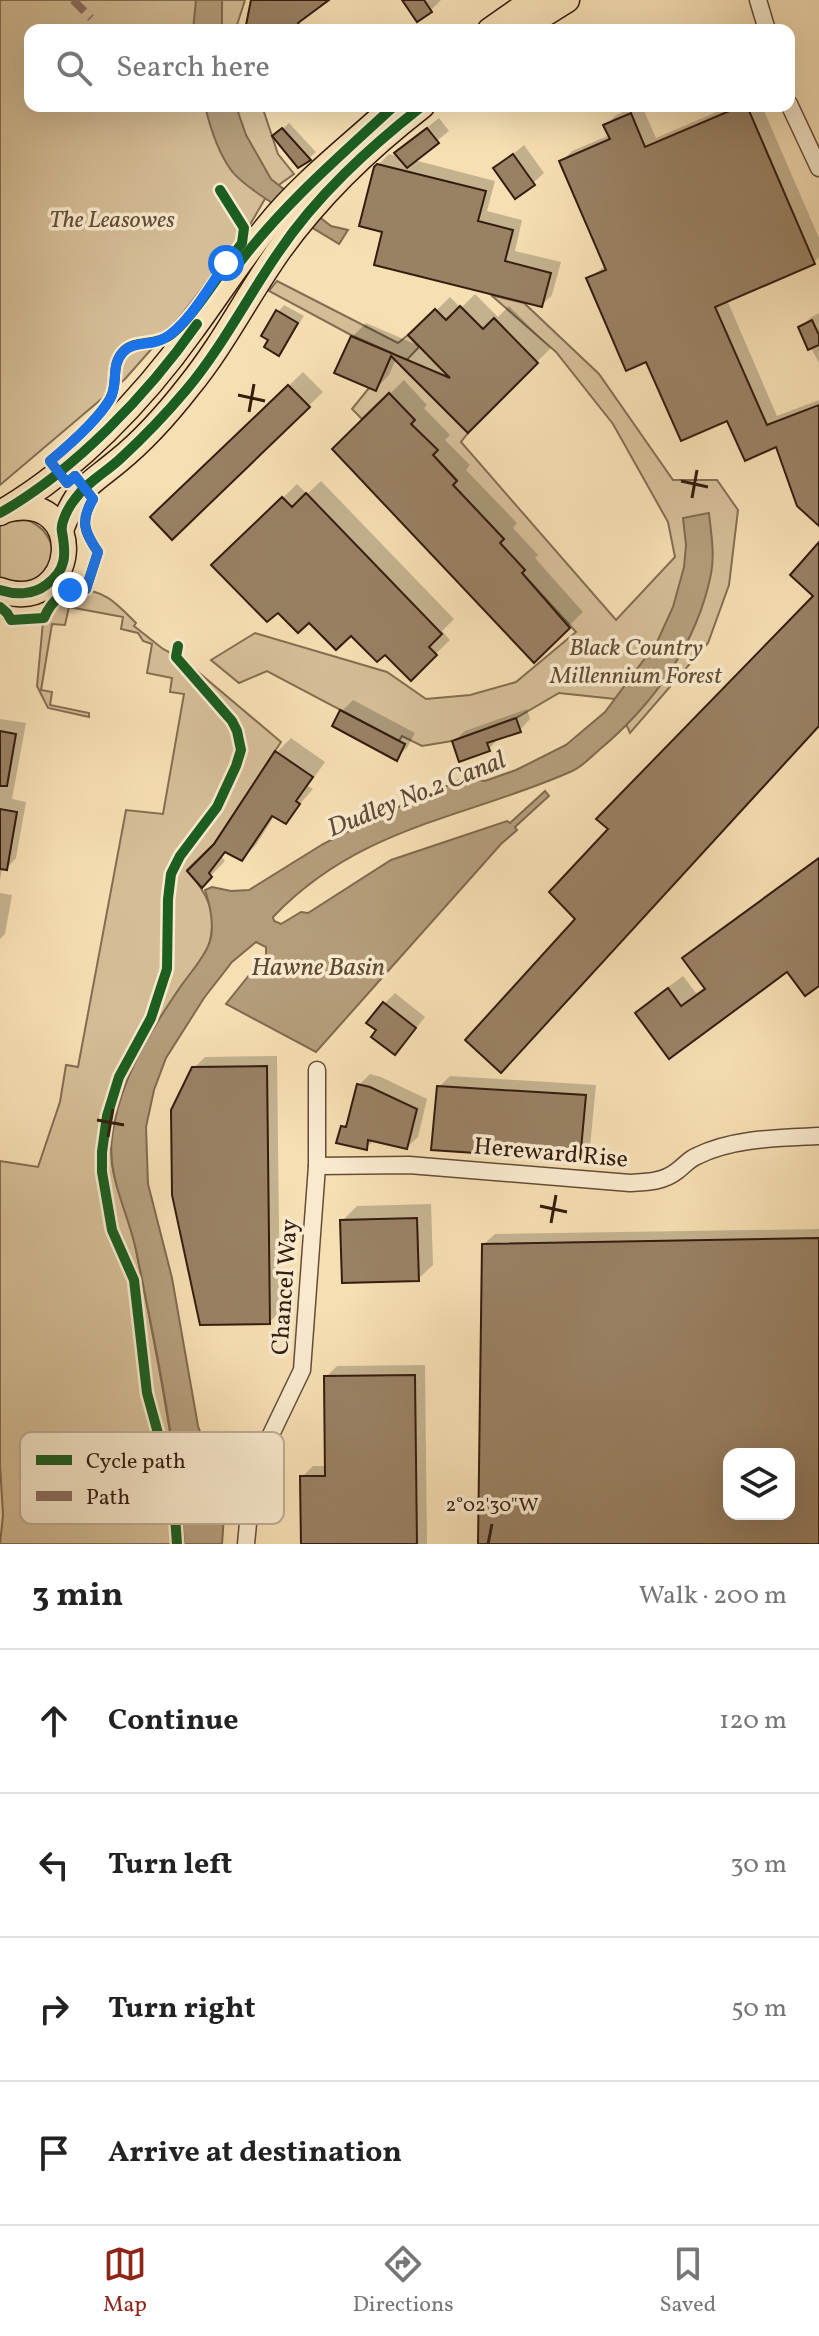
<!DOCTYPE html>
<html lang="en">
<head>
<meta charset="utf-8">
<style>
  :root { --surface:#fff; --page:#f6f6f6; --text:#222; --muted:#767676; --line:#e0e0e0; --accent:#8f2418 }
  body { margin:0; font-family:Vollkorn,serif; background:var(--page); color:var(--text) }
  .controls { position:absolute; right:24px; bottom:24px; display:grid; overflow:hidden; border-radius:16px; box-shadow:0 8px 32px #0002 }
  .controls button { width:72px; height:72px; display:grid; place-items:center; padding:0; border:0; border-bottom:2px solid var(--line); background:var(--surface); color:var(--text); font:40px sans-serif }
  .stop { position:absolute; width:24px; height:24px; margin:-18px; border:6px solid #1a73e8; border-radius:50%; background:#fff }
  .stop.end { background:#1a73e8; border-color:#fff; box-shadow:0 2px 8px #0008 }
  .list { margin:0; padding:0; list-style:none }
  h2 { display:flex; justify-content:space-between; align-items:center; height:104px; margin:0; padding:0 32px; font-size:34px }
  h2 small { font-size:26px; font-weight:400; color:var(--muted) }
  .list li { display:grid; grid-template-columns:52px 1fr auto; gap:24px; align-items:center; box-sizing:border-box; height:144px; padding:0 32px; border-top:2px solid var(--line) }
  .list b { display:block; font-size:30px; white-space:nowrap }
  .list em { font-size:26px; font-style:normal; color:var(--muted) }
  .icon { flex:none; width:44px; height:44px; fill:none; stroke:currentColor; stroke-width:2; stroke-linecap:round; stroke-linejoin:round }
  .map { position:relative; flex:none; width:819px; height:1544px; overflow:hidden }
  .search { position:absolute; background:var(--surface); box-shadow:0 8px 32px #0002; left:24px; right:24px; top:24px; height:88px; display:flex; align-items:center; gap:20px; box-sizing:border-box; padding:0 28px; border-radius:16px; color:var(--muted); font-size:30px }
  .sheet { height:680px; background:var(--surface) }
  nav { display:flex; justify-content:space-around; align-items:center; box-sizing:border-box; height:112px; border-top:2px solid var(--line); background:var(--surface); font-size:22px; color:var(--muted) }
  nav a { display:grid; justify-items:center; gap:4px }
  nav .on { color:var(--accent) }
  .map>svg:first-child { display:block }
  .green { fill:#d5be97; stroke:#846d52; stroke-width:2 }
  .water { fill:#b49d7b; stroke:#81694f; stroke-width:2 }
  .shadow { fill:#0003; fill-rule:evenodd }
  .building { fill:#998164; stroke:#341c0e; stroke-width:2; fill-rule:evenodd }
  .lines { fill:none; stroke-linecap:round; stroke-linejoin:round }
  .minor-casing { stroke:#644d37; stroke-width:19 }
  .highway-casing { stroke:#341c0e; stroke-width:27 }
  .minor { stroke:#f9eace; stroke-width:16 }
  .highway { stroke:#f6dfb3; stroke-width:24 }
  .quiet { stroke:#8d6e63; stroke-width:8; stroke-dasharray:16 8; stroke-linecap:butt }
  .cycleway-casing { stroke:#f9eace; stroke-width:15 }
  .cycleway { stroke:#1b5e20; stroke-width:10 }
  .route { stroke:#1a73e8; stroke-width:10 }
  .ticks { fill:none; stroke:#341c0e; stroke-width:3 }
  .labels { text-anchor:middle; stroke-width:7; stroke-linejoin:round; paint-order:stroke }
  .park-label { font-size:24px; font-style:italic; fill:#644d37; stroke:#f9eace }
  .street-label { font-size:24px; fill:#341c0e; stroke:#f9eace }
  .water-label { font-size:26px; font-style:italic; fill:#614934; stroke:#f9eace }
  .key { fill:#f9eace; stroke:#beac94; stroke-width:2 }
  .key-label { font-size:22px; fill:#341c0e }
  .ticks-label { font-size:20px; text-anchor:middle; fill:#341c0e; stroke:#f9eace; stroke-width:7; stroke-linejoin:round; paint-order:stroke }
</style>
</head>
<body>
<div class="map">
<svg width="819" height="1544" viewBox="0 0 819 1544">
  <rect width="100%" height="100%" fill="#f6dfb3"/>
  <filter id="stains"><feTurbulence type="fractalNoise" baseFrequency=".0025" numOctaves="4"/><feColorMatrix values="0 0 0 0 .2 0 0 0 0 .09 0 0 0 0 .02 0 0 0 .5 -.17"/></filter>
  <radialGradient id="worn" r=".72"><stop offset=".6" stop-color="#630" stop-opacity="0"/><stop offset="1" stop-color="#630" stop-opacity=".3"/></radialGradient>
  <g class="green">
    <polygon points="0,0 245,0 237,25 238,30 30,30 30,106 262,106 278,154 294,174 269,192 244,235 178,319 125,379 0,485"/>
    <polygon points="277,281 398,343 408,335 419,347 401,366 468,433 461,442 616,620 675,557 668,522 613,424 556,352 491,295 524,303 599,374 673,480 717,480 738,510 729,585 708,643 630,733 615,699 559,693 516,718 452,741 422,746 402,736 399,741 267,671 239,683 211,660 255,633 387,672 426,699 470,695 516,682 576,632 522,573 525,570 500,543 504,539 453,485 457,480 433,455 437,450 411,424 389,393 362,419 352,409 369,388 378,368 385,370 392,353 351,335 269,291"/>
    <path d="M27,520C50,529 62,555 43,576C39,580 31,583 26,585L0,580V525L8,521Z"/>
    <path d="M78,590C105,589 118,605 136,623L134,626L163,649L184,660L281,742L214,844L187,870C206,892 217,910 210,941C207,955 186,979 177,992C147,1037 118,1085 112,1140C107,1177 128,1210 135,1245C155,1344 175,1444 184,1544H0L3,1515L0,1465V1161L38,1167L60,1102L66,1065L78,1067L126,810L163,814L184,694L170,692L172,678L147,673L152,644L143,641L138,633L121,629L123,617L69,607L65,625L52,624L41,690L52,692L50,705L89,713V717L48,708L37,686L43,622H47L55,604Z"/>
  </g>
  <g class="water">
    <polygon points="196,0 222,0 222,30 193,30"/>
    <path d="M205,106H236L246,135L271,179L331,226L348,230L339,244C314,228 246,191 231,170C218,152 210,127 205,106Z"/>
    <path d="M709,513C711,533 715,554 711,574C697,644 653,705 599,750C590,758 581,768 570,772C463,819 360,826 273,917L274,921L281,924L301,912L308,913L391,860L507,821L510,823L545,791L549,796L515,827L517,830L501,844L316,1052L226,1004L266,954V947L256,942L232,962L204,998L166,1058L154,1090L146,1127L148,1184L172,1278L198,1426L225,1502L222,1544H184C176,1445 156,1347 136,1250C128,1212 107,1177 112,1138C119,1082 148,1034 179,989C188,975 203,960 209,944C215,928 210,905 205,890L212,887L231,891L249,890L323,844L380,815L465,778L485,781L516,770L566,745L605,712L657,642L673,607L684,567L686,545L683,518Z"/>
  </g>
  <g class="shadow">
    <polygon points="405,0 441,0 431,10"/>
    <polygon points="637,106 642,106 656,138 730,106 762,106 819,238 819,257 814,262 727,300 777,416 819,400 819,523 777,445 728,418 648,360 588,279 606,265 561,162 572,151 610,135 606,125 616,115"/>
    <polygon points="439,118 449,131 414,160 495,181 487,211 522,220 515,251 561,262 552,295 542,305 385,230 375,168 389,154 400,157 408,143"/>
    <polygon points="289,123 316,152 309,158 275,136"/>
    <polygon points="524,145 544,173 533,183 496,168"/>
    <polygon points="475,294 498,317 509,306 551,348 468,430 396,359 389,375 375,389 352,337 366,323 422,347 411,335 450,297 461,308"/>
    <polygon points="284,305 304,316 279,354 278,312"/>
    <polygon points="819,313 819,363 800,328 810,318"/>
    <polygon points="303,372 323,392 172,537 153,517"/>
    <polygon points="404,380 427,405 424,408 450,435 445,440 470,465 466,470 517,523 513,528 538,555 535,558 583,612 534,660 334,449"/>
    <polygon points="321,481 454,619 442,631 450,640 411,678 385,652 351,633 278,610 214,565 297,484 307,494"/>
    <polygon points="353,700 415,733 407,748 396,758 342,711"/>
    <polygon points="527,709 530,719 520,730 499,738 489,749 454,741 465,731"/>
    <polygon points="0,719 26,723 12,799 26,802 16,858 6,869 2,868 0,880"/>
    <polygon points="291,738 325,762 308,786 313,789 285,821 275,815 256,845 242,859 227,851 222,857 225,861 202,885 216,844 277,752"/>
    <polygon points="819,857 819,983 788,969 670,1056 638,1013 652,999 683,976 696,993 705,987 685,959 699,944"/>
    <polygon points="0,893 12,895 5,934 0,939"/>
    <polygon points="395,993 425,1017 405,1042 378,1030 384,1004"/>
    <polygon points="277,1056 280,1312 269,1322 194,1068 205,1057"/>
    <polygon points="370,1074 381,1077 427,1099 418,1137 407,1147 374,1140 366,1148 343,1127 349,1121 359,1085"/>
    <polygon points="450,1076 596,1085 590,1147 579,1158 439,1087"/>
    <polygon points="431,1204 433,1265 418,1279 342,1221 357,1206"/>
    <path d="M819,1229V1544H480L484,1244L495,1234ZM729,1454H789V1514H729Z"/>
    <polygon points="425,1365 427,1544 303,1544 302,1477 313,1466 327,1466 326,1377 337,1366"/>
  </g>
  <g class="building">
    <polygon points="251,0 329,0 298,23 302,30 245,30"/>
    <polygon points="402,0 424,0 432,12 417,22"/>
    <polygon points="741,106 747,106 815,264 715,307 767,425 819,405 819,526 797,506 776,447 745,461 727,421 681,441 646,362 626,371 586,278 606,270 559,161 610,139 603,125 631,113 645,147"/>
    <polygon points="282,128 311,160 298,168 272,136"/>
    <polygon points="427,128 439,143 407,168 394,153"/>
    <polygon points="513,154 535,185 515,199 493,168"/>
    <polygon points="377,164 486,191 478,221 513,230 505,261 551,273 542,307 374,265 382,232 359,226 374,167"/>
    <polygon points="460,306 483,329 494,318 538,363 468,433 391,356 376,391 334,373 351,336 450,378 408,335 435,309 446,320"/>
    <polygon points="276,310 298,323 279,356 264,347 268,340 261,336"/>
    <polygon points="812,320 819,335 819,345 808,350 798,327"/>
    <polygon points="288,385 310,407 172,540 150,517"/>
    <polygon points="389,393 415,420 411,424 438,450 433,455 457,481 453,485 504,539 500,543 525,570 522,573 570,628 534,663 332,449"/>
    <polygon points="306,493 442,634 429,647 437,655 411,681 385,655 377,662 351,636 336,650 309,623 298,633 278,613 267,622 211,565 282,497 292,507"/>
    <polygon points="819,542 819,726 501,1073 465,1040 575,919 549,892 608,829 596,819 813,596 790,575"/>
    <polygon points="340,710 405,744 397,761 332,726"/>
    <polygon points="516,718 521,732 487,743 490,751 459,762 452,741"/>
    <polygon points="0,731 16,734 7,786 0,786"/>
    <polygon points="275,751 313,777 296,801 300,804 286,824 272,816 242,861 225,852 209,873 212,877 202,888 187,871 214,844"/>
    <polygon points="0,809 17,812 7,870 0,869"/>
    <polygon points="819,858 819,986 805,996 787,972 669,1059 635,1013 668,988 681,1006 705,989 682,958"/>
    <polygon points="383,1002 416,1028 395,1055 371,1037 376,1030 366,1023"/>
    <polygon points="267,1066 270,1324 200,1325 172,1195 171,1110 192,1067"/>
    <polygon points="357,1084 370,1087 417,1109 407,1149 368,1140 367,1150 336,1143 341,1126 346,1127"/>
    <polygon points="437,1086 586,1095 580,1160 431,1150"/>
    <polygon points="417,1218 419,1281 342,1283 340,1220"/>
    <path d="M819,1238V1544H478L482,1244ZM729,1454H789V1514H729Z"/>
    <polygon points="415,1375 417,1544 301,1544 300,1476 325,1476 324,1376"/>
  </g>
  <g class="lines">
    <g class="minor-casing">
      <g id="minor">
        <polyline points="758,0 767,30"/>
        <polyline points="789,104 819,168"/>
        <path d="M317,1166L409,1165L630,1183C647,1182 663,1182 677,1171C684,1166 689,1159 697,1156C733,1138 780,1138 819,1136"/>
        <polyline points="246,1544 253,1472 302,1370 317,1166 317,1070"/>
      </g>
    </g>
    <g class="highway-casing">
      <g id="highway">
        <polyline points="490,30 533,0"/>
        <polyline points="519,30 567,0"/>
        <path d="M0,513C74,471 143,399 192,330C217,296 240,260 267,227C303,182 352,145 394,106"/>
        <path d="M61,530C78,487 84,489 118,461C144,440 168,413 189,386C224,343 248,294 280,249C319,195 369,147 422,106"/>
        <path d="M0,590C78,618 90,489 6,510"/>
      </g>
    </g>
    <use href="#minor" class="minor"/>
    <use href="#highway" class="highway"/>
    <polyline class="quiet" points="73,0 91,18"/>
    <g class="cycleway-casing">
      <g id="cycleway">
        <path d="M240,262C285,203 340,156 394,106"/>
        <path d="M0,513C74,471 148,394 197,324"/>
        <path d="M0,590C15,595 33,595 46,585C67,570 66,554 62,532C60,523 69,506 75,499C87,482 105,473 120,459C144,437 166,414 187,389C222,347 247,298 278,253C316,196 369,148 422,106"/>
        <path d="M0,607L7,613L11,620L44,618C52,599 65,589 86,589L98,552C84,532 80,521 93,499L75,476L67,483L50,461C68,446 98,419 110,399C119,384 110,366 123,352C135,339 155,346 169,336C191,321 224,267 242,243L244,228L220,190"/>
        <polyline points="177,1544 173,1488 147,1393 134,1280 112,1230 102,1172 102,1152 107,1116 119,1077 151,1018 167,969 168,899 171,874 180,856 217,807 236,766 241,750 237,731 232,721 176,657 178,646"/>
      </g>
    </g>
    <use href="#cycleway" class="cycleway"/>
  </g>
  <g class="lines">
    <path class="route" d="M70,590L86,589L98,552C84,531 80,521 93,499L75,476L67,483L50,461C68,446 98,420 110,399C119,384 110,366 123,352C134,341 150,346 163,339C187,327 210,285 226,263"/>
  </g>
  <path class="ticks" d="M238,395L265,401M249,412L254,384M681,481L708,487M692,498L697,470M97,1120L124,1125M108,1137L113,1109M540,1206L567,1212M551,1223L556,1195M488,1544L492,1524"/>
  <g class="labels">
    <g class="park-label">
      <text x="112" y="227">The Leasowes</text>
      <text x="636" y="655">Black Country<tspan x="636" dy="28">Millennium Forest</tspan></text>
    </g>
    <g class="street-label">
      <text transform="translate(551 1152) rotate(5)" y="8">Hereward Rise</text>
      <text transform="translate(284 1287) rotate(-86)" y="8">Chancel Way</text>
    </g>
    <g class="water-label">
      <text transform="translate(416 793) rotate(-22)" y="9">Dudley No.2 Canal</text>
      <text x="318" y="975">Hawne Basin</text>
    </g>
  </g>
  <rect x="20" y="1432" width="264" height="92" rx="12" class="key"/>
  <rect x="36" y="1455" width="36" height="10" fill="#1b5e20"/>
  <rect x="36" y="1491" width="36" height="10" fill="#8d6e63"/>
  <g class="key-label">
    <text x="86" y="1468">Cycle path</text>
    <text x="86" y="1504">Path</text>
  </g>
  <g class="ticks-label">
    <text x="492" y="1511">2°02'30"W</text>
  </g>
  <rect width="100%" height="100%" filter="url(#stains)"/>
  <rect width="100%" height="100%" fill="url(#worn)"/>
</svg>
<div class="controls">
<button><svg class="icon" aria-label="layers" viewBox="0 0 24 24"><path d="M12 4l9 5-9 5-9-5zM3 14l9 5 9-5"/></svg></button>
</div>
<div class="stop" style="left:226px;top:263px"></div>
<div class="stop end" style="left:70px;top:590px"></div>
<div class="search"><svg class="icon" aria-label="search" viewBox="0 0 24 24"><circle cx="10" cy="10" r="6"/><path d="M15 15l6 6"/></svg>Search here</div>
</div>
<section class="sheet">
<h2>3 min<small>Walk · 200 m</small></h2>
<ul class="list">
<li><svg class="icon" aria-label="ahead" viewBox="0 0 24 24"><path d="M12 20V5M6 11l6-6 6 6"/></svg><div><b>Continue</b></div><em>120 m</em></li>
<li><svg class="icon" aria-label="left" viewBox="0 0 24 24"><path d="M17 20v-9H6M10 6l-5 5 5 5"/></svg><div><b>Turn left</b></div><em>30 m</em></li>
<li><svg class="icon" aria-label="right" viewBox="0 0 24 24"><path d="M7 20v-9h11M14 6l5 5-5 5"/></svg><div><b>Turn right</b></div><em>50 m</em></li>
<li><svg class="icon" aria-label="arrive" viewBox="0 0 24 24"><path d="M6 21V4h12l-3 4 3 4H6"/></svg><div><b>Arrive at destination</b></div></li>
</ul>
</section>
<nav>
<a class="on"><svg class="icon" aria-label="map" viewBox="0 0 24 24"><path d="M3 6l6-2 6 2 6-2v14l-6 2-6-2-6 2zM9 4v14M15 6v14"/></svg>Map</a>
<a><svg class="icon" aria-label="directions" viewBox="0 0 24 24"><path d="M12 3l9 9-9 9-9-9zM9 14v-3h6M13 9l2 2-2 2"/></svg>Directions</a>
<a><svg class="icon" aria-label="saved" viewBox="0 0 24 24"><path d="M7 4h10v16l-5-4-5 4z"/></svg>Saved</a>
</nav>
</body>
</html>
